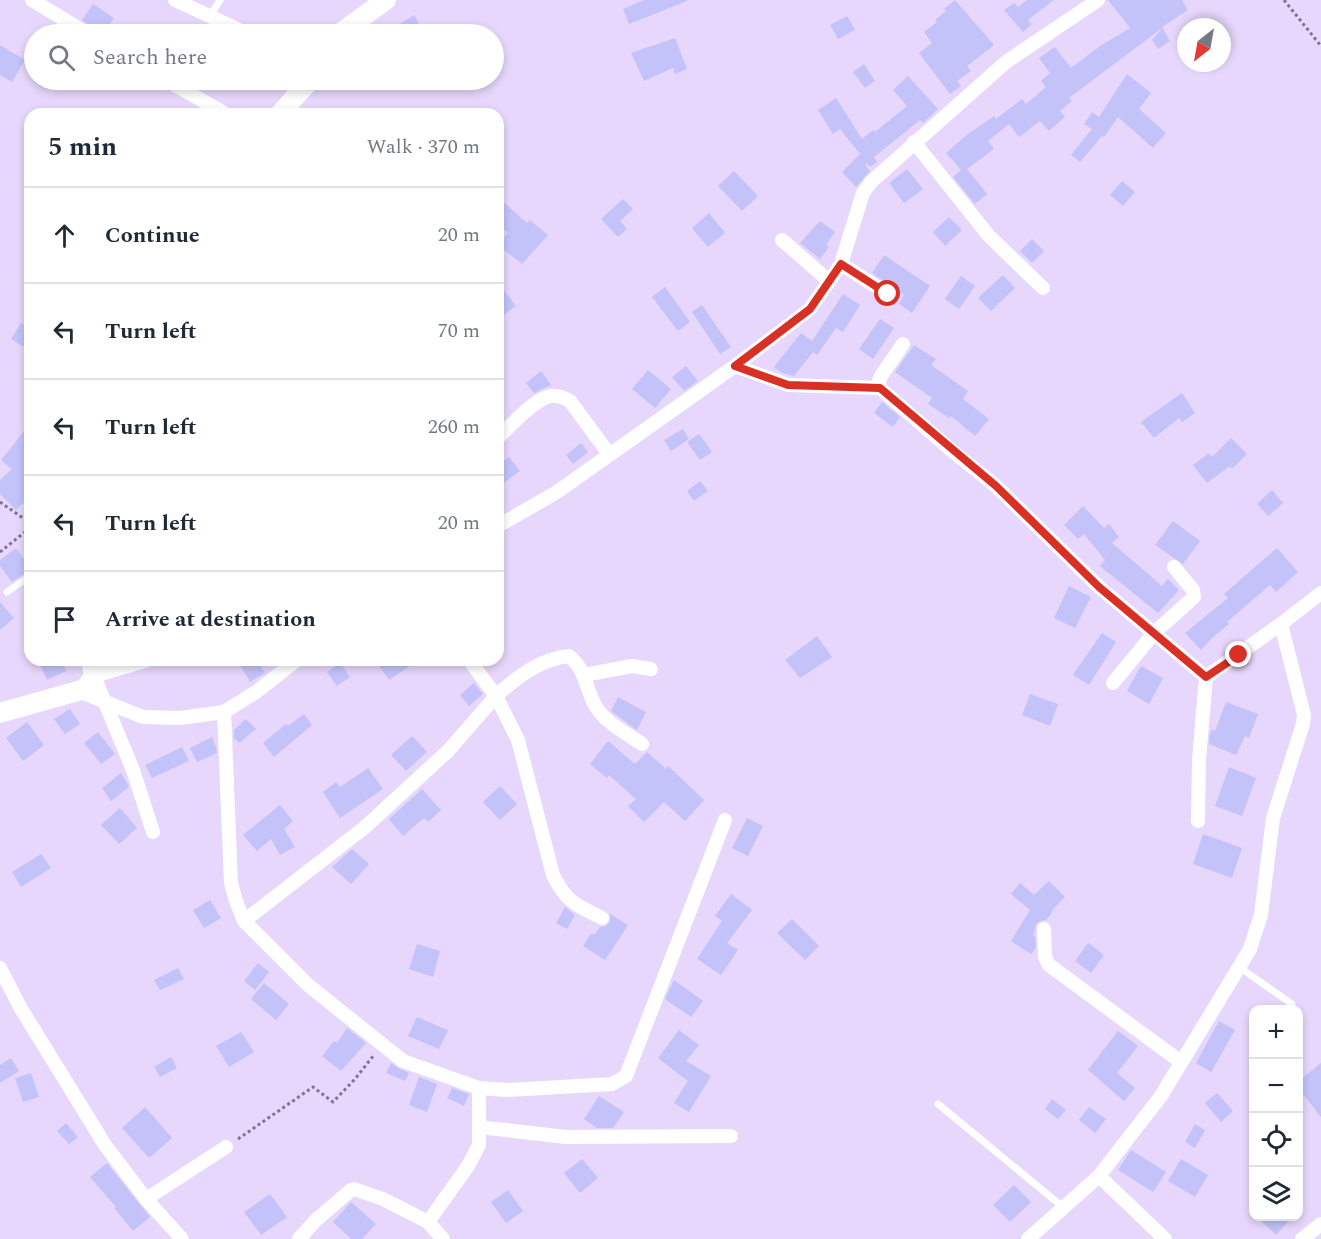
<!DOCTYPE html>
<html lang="en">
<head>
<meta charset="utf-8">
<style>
  :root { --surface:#fff; --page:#f2f2f3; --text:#1f2937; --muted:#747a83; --line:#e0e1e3 }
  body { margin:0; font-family:Spectral,serif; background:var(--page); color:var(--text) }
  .controls { position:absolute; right:18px; bottom:18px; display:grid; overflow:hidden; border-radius:12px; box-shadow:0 3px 9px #0003 }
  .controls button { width:54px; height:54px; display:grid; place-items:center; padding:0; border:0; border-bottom:2px solid var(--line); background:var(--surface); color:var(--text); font:30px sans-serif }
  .compass { position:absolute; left:1177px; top:18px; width:54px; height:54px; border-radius:50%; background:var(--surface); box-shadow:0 3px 9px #0003; rotate:211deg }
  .stop { position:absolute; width:18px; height:18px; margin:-14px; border:4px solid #d93025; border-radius:50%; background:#fff }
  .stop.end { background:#d93025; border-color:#fff; box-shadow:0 2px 6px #0008 }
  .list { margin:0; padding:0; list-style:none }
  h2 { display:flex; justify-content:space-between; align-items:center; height:78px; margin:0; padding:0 24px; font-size:26px }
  h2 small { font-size:20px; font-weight:400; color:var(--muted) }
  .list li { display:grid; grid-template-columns:39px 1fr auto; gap:18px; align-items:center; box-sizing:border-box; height:96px; padding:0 24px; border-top:2px solid var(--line) }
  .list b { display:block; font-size:22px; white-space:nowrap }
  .list em { font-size:20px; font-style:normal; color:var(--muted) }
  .icon { flex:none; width:33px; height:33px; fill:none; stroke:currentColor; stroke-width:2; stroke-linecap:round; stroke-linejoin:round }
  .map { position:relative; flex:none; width:1321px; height:1239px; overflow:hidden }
  .search { position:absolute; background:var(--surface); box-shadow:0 3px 9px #0003; left:24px; top:24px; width:480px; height:66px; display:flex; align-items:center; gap:15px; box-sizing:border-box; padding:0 21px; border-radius:33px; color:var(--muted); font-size:22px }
  .panel { position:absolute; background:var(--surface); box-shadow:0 3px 9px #0003; left:24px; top:108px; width:480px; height:558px; border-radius:18px }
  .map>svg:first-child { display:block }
  .building { fill:#c3c3fa }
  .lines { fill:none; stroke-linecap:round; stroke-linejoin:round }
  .path { stroke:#807391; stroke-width:3; stroke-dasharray:3 3; stroke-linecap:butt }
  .lane { stroke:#fff; stroke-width:7 }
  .street { stroke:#fff; stroke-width:14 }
  .secondary { stroke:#fff; stroke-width:20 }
  .route { stroke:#d93025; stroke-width:8 }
</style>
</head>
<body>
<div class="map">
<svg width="1321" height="1239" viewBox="0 0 1321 1239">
  <rect width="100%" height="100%" fill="#e7d7fc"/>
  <g class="building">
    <polygon points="644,0 687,0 687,1 629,24 623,9"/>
    <polygon points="955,0 994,45 967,66 971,71 957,81 961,86 950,94 919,53 932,43 924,32 937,22 935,20 946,11 944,9"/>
    <polygon points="1027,0 1054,0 1028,20 1032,24 1023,32 1004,10 1014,3 1018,7"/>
    <polygon points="1108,0 1182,0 1188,10 1162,27 1170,41 1158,49 1152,40 1162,28 1069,98 1072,101 1060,111 1065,117 1049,131 1040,121 1019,137 1009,124 988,141 994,149 967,169 987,194 975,204 953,177 961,170 946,153 968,134 994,116 996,119 1022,99 1026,104 1046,87 1041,81 1050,73 1039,58 1055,47 1071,68 1100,46 1130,28"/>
    <polygon points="93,4 114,18 103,34 99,34 92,30 91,26 82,20"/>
    <polygon points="414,15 421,27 410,34 384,34"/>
    <polygon points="847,16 855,30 838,39 830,25"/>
    <polygon points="675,38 687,69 675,74 673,68 644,81 631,53"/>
    <polygon points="0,45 25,60 12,82 0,75"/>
    <polygon points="864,64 875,81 865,88 853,72"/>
    <polygon points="1127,74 1151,93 1139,109 1166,133 1153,148 1118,117 1104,137 1102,136 1080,162 1071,155 1092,129 1084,124 1092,112 1099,117"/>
    <polygon points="908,76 938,109 923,123 920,120 874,157 877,162 870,167 867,163 865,165 870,171 856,187 842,172 860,154 840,129 833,134 818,110 836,98 862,139 873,130 875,132 907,106 893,90"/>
    <polygon points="907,169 923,189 904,203 889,183"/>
    <polygon points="734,171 758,196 742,211 718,186"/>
    <polygon points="1122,181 1135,192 1123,206 1110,195"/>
    <polygon points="498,197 527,223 530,220 548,235 522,264 498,245 508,233 498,224"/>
    <polygon points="623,199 633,209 620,221 627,229 618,237 601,219"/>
    <polygon points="709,213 725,233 708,247 692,228"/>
    <polygon points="949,217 962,230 945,246 933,232"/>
    <polygon points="820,221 835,232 826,245 829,247 820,259 800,243"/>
    <polygon points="1032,239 1044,251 1032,263 1020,251"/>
    <polygon points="884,255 930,286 912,313 899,304 904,295 872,273"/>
    <polygon points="1003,275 1015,288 991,311 978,298"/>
    <polygon points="961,276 975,286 959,309 945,299"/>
    <polygon points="498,283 516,306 498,319"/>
    <polygon points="665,287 690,322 678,331 652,297"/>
    <polygon points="843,294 860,305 843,332 836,328 817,355 813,352 794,376 782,373 774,367 801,333 812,341"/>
    <polygon points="702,305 731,347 720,354 692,312"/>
    <polygon points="880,319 894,328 873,359 859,349"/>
    <polygon points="21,323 30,330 30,351 11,339"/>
    <polygon points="914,345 936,359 931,365 968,391 963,399 989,419 975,436 951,416 949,418 928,404 932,398 895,372"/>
    <polygon points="686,366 698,381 684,391 672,377"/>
    <polygon points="648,370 671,389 655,408 632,389"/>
    <polygon points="541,371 551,385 534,393 526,383"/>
    <polygon points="1182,393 1195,413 1182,422 1179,418 1154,438 1141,422"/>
    <polygon points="882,402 900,417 893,427 874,413"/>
    <polygon points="30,424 30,497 16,510 0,494 0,480 12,469 1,460"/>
    <polygon points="683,429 689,439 671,451 664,440"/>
    <polygon points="699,434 712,452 700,460 687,442"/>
    <polygon points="1231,438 1247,454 1232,469 1230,466 1207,483 1193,465 1209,453 1212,457"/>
    <polygon points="581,443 588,452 573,464 566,455"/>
    <polygon points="509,457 520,471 498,487 498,465"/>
    <polygon points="700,481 708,491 694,501 687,491"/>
    <polygon points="1272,490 1283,503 1268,516 1257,504"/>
    <polygon points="1083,506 1104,528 1109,524 1119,537 1112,543 1162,586 1168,579 1179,590 1158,613 1100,566 1105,560 1084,534 1078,539 1064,525"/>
    <polygon points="1173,521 1200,541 1183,564 1155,545"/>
    <polygon points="16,548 30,567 30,570 12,582 0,566 0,560"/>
    <polygon points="1277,548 1298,572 1276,592 1270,585 1227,622 1229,624 1213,637 1201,650 1185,633 1228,598 1224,594"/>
    <polygon points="1069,586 1091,597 1075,628 1054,618"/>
    <polygon points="0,602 14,618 0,630"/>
    <polygon points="1102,633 1116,642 1089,685 1073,675"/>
    <polygon points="817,636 832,657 800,678 785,660"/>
    <polygon points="38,660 61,660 66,671 47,680"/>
    <polygon points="248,660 257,660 265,673 250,682 240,665"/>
    <polygon points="375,660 419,660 389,680"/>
    <polygon points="340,663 350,677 337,686 327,672"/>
    <polygon points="1141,666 1163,678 1149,704 1127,691"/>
    <polygon points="474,683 483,694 469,706 460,695"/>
    <polygon points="1030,694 1058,704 1050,726 1022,715"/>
    <polygon points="618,697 646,712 637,730 611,711"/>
    <polygon points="1226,702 1258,714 1249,738 1245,736 1236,755 1209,744 1210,733 1212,729 1215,731"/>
    <polygon points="70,709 80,724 65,734 54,719"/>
    <polygon points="304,714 312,725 274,757 263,743 286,724 288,726"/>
    <polygon points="246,719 256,729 239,743 234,738 234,730"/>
    <polygon points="27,722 44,745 23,761 6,738"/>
    <polygon points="98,732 115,754 101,764 84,743"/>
    <polygon points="412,736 427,752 406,771 391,755"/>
    <polygon points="212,737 216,747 217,753 197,762 190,748"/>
    <polygon points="608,741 635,764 647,752 666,769 668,766 704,800 685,821 664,802 644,822 628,806 636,799 609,775 607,778 590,764"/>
    <polygon points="182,747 189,761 152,778 145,765"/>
    <polygon points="1229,767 1256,778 1242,816 1215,806"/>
    <polygon points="368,768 383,789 340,818 323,792 336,782 340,787"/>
    <polygon points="121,773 129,787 111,801 102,788"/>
    <polygon points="500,786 517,804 500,820 483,802"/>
    <polygon points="422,789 441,810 428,822 424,818 403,836 389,819"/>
    <polygon points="280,805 293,821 284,829 295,847 280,855 271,839 257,851 243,835"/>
    <polygon points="120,808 137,828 119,844 101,825"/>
    <polygon points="747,818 763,826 748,856 732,848"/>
    <polygon points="1203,834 1242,848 1232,878 1193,864"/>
    <polygon points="352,849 369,864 351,884 332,867"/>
    <polygon points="41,854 51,868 21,887 12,872"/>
    <polygon points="1049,881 1065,897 1052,910 1053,911 1046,920 1040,921 1036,924 1033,936 1035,937 1036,947 1031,954 1011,941 1030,910 1011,894 1020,883 1034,895"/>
    <polygon points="731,894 752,910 727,943 738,950 721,975 697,959 722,921 715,916"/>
    <polygon points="210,900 221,918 204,928 193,910"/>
    <polygon points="565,907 575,915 567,929 556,923"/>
    <polygon points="610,914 628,925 605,960 583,946 591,934 595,934 600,927 606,926 610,922"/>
    <polygon points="792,919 819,946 805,960 777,933"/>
    <polygon points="1088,943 1104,955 1091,973 1075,961"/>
    <polygon points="417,944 440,951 433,977 409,969"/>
    <polygon points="258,963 269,972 255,990 244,981"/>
    <polygon points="178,968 184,979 160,990 154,980"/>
    <polygon points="674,980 703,1001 691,1017 665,999"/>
    <polygon points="264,983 289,1004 276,1020 251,999"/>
    <polygon points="417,1017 448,1030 439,1049 408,1036"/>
    <polygon points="1219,1021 1235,1030 1211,1072 1196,1063"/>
    <polygon points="347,1028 366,1043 341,1071 322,1056 334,1041 337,1043"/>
    <polygon points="679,1030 699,1045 686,1061 711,1076 689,1112 674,1103 688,1081 658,1058"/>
    <polygon points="1118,1031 1138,1046 1117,1073 1135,1088 1124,1101 1088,1070"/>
    <polygon points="241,1032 254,1052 229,1067 216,1046"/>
    <polygon points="171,1057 177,1068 160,1077 154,1067"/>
    <polygon points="11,1058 19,1071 0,1083 0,1065"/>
    <polygon points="391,1063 400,1069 409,1073 405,1081 386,1073"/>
    <polygon points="1321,1063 1321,1117 1299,1089 1299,1081"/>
    <polygon points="31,1073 39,1097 23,1102 15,1078"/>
    <polygon points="419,1077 437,1084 427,1112 409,1105"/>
    <polygon points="452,1088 469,1094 464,1106 447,1098"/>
    <polygon points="1217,1093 1233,1111 1221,1122 1205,1103"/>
    <polygon points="599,1096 624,1112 613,1128 597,1128 584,1119"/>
    <polygon points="1052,1099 1066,1110 1058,1119 1045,1109"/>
    <polygon points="145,1107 172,1138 149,1158 122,1128"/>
    <polygon points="1089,1107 1106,1119 1095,1133 1079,1120"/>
    <polygon points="66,1123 78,1137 69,1144 57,1131"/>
    <polygon points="1195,1124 1205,1130 1195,1148 1185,1142"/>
    <polygon points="1131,1150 1166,1172 1153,1192 1118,1170"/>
    <polygon points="582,1159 598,1178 580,1193 564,1173"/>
    <polygon points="1181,1159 1208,1175 1195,1197 1168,1181"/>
    <polygon points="107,1163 150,1217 133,1231 114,1208 116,1207 90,1177"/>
    <polygon points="1014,1185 1031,1202 1010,1222 993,1205"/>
    <polygon points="508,1190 523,1211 506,1223 491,1202"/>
    <polygon points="270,1194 287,1217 261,1235 244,1212"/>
    <polygon points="351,1202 376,1224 362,1239 351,1239 333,1222"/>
    <polygon points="1256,1216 1293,1216 1276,1235"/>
  </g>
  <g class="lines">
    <g class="path">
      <polyline points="1284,0 1321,46"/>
      <polyline points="0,502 30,523"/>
      <polyline points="0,552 30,528"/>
      <polyline points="238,1139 313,1087 333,1102 355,1079 374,1055"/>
    </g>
    <g class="lane">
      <polyline points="209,18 220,0"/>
      <polyline points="7,592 30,576"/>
      <polyline points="1239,967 1292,1004"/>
      <polyline points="938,1104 1064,1208"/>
    </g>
    <g class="street">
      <polyline points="32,0 83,31"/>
      <polyline points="175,0 248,34"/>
      <polyline points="166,80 226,114"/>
      <polyline points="914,142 989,236 1043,288"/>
      <polyline points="782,240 829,281"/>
      <polyline points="841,264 888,294"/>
      <polyline points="903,344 881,376 879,381 880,388 950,449 996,486 1099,587 1206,677 1281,624 1321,593"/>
      <polyline points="735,366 788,385 880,388"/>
      <path d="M498,438C510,426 535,398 551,396C558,395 564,398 570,401L609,454"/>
      <polyline points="498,526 557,492 735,366 810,309 841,264 863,193 871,182 1006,62 1098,0"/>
      <polyline points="148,660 94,676 133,770 153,832"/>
      <polyline points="584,675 632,666 651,669"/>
      <polyline points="1113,683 1154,633 1194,597 1193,590 1174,567"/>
      <polyline points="78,691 143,717 180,718 224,712 256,692 297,660"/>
      <polyline points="224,712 231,883 236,901 244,921 308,985 403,1061 479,1088 506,1090 612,1084 626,1076 725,820"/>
      <polyline points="1198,821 1199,760 1206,677"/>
      <path d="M602,918C576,905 567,903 553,875L518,740L496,696C517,677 540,659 569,656C586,669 585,688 595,705C604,722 626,733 642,744"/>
      <polyline points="244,921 364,828 448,751 496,696 469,660"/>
      <polyline points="1044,929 1045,957 1049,965 1181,1062"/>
      <polyline points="0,968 20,1007 105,1145 146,1199 182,1239"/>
      <polyline points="479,1127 566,1137 731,1136"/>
      <polyline points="1099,1176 1161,1096 1250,949 1261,915 1273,818 1303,724 1304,715 1281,624"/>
      <polyline points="146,1199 226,1147"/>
      <polyline points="428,1222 468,1166 479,1145 479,1088"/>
      <polyline points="299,1239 316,1220 351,1190 354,1189 383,1199 428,1222 443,1239"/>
      <polyline points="1028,1239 1099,1176 1165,1239"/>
      <polyline points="1302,1239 1321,1224"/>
    </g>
    <g class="secondary">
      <polyline points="339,34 386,0"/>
      <polyline points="280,114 310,80"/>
      <polyline points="0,713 85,689 94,676 91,660"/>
    </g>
  </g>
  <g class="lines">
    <polyline class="route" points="888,294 841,264 810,309 735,366 788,385 880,388 996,486 1099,587 1206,677 1239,655"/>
  </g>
</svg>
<div class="controls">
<button>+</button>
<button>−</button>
<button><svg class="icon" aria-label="locate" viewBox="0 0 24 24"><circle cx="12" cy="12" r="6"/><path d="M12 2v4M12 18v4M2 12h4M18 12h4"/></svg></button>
<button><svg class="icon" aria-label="layers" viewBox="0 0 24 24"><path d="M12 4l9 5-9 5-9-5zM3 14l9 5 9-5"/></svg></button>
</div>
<svg class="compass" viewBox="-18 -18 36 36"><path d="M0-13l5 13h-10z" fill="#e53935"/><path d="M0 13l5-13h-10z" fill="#747a83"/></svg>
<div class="stop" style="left:888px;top:294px"></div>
<div class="stop end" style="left:1239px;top:655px"></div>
<div class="search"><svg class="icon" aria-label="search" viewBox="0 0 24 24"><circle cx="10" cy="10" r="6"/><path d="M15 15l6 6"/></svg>Search here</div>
<section class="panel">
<h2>5 min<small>Walk · 370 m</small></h2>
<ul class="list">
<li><svg class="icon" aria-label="ahead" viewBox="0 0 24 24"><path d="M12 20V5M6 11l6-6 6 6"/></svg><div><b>Continue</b></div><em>20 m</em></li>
<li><svg class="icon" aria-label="left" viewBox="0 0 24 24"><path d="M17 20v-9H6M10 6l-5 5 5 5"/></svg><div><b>Turn left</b></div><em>70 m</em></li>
<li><svg class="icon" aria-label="left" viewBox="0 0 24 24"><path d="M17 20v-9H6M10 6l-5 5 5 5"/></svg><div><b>Turn left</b></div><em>260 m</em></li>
<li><svg class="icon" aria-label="left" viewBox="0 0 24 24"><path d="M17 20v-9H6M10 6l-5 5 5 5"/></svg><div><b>Turn left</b></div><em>20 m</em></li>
<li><svg class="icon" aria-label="arrive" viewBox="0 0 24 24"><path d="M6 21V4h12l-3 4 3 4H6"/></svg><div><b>Arrive at destination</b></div></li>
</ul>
</section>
</div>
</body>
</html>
